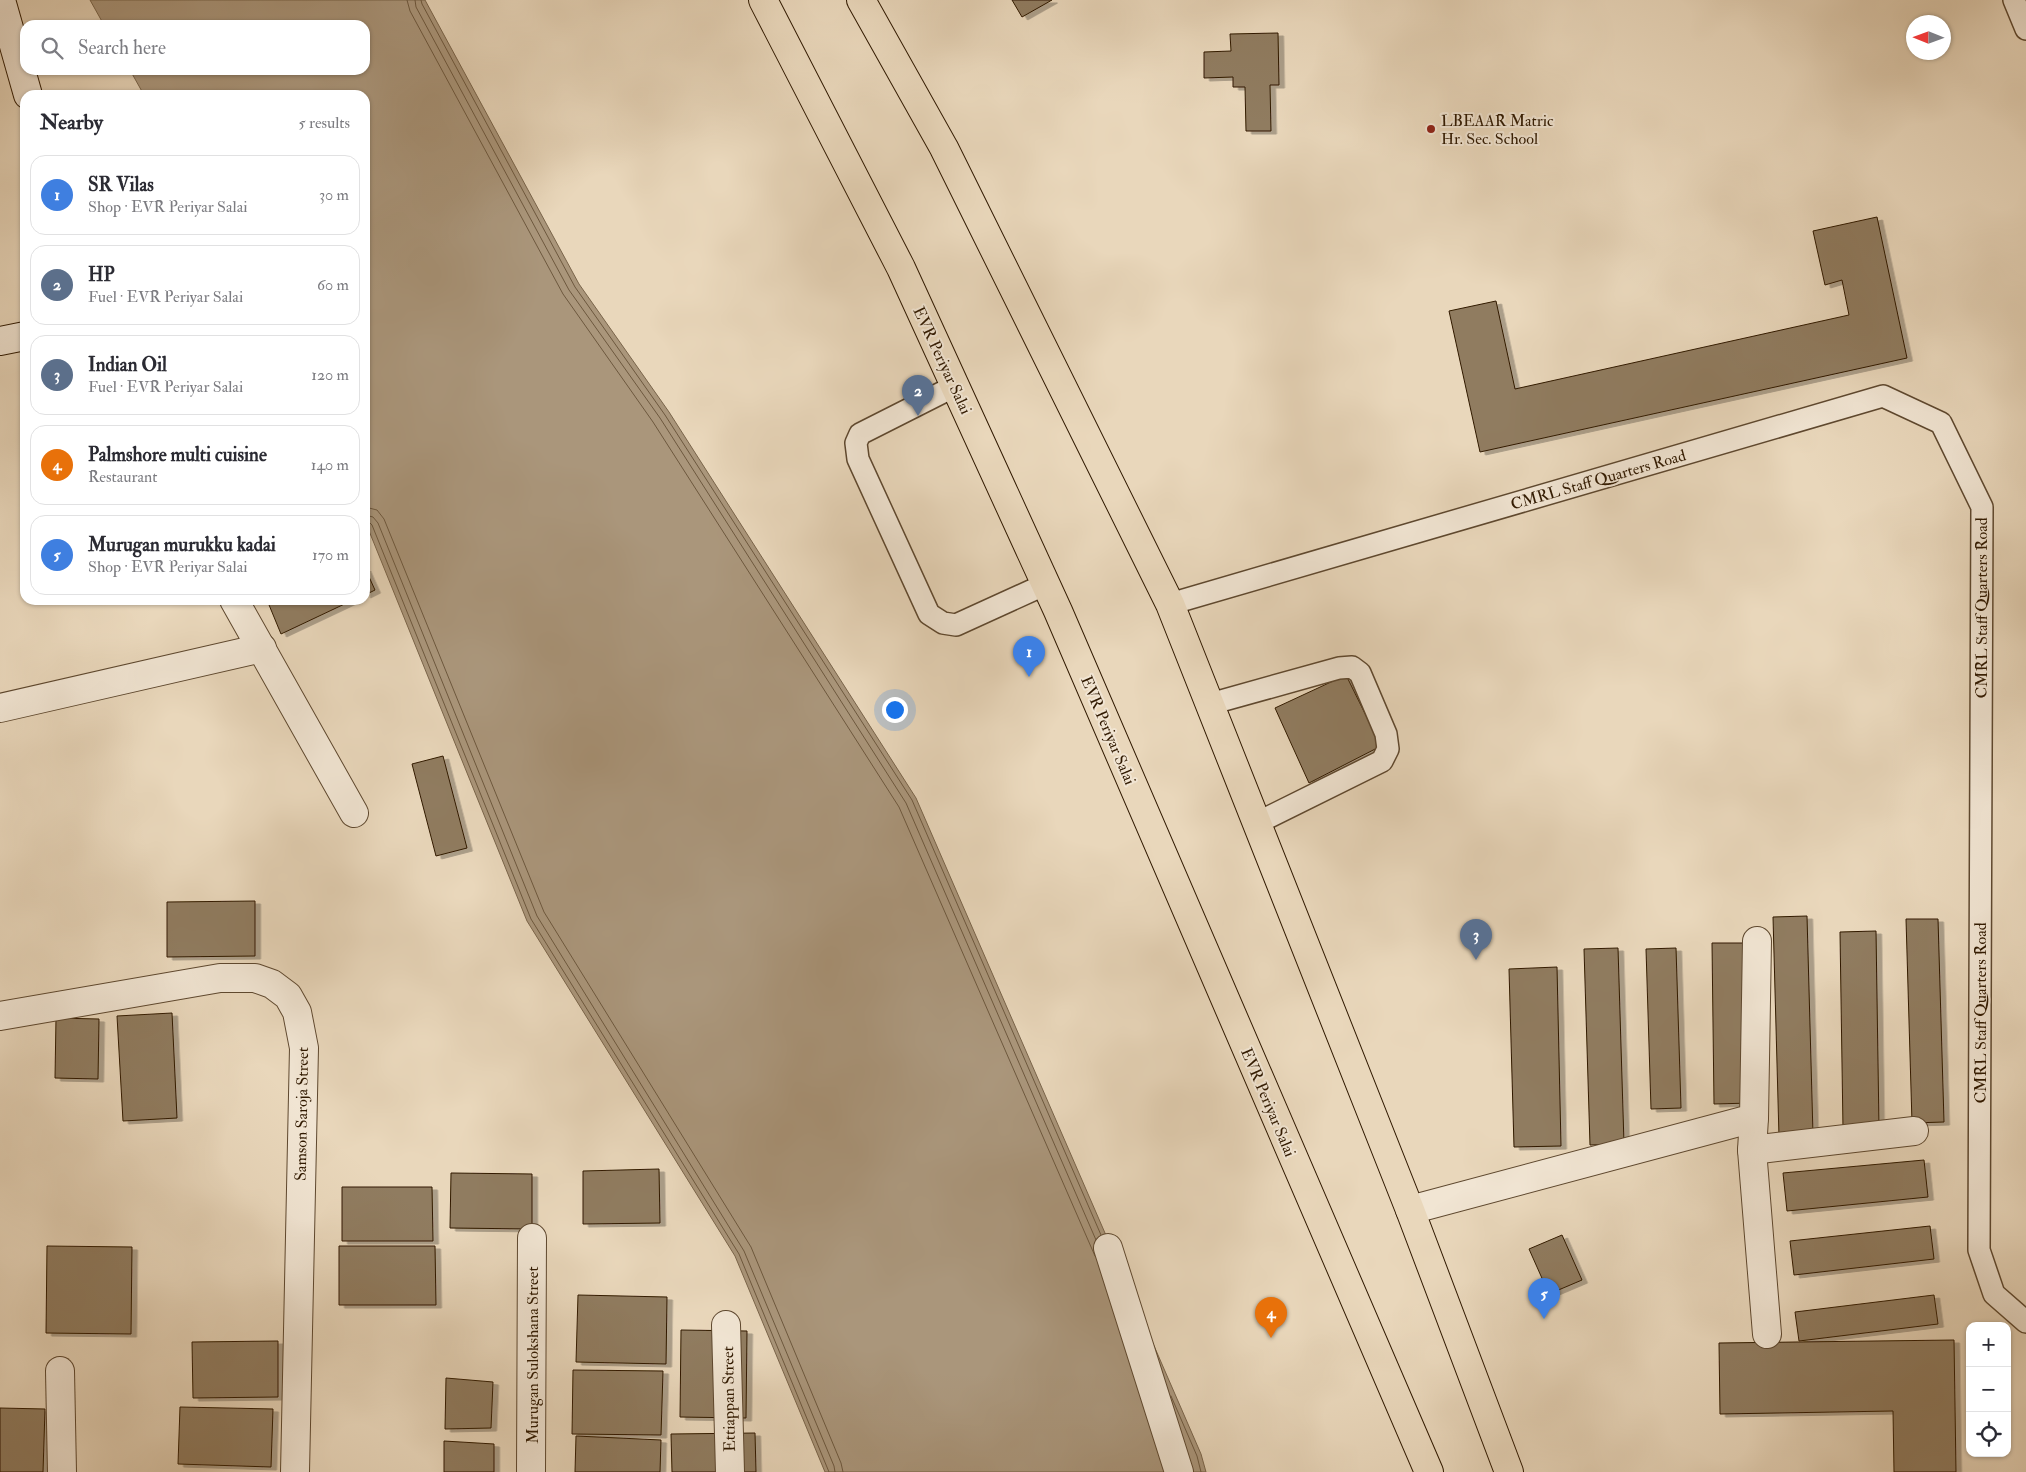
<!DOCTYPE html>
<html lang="en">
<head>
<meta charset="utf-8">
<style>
  :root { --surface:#fff; --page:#f2f2f3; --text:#2b2b33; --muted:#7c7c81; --line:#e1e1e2; --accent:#8f2418 }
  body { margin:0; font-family:"IM FELL Double Pica",serif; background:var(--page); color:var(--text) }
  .controls { position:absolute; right:15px; bottom:15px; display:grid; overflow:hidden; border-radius:10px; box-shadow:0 1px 4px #0004 }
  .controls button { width:45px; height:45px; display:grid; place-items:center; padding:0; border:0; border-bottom:1px solid var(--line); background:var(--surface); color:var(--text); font:25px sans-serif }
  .compass { position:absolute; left:1906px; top:15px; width:45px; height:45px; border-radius:50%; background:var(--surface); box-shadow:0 1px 4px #0004; rotate:271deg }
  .you { position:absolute; left:894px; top:709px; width:18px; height:18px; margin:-12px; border:4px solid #fff; border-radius:50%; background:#1a73e8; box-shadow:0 0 0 8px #1a73e833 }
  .badge { display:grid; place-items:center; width:32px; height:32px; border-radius:50%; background:var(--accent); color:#fff; font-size:16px; font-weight:700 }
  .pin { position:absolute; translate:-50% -41px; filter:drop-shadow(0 1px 2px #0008) }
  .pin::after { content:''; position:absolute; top:26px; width:18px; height:15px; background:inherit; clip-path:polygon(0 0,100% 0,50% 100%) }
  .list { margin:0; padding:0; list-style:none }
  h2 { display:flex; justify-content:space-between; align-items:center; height:65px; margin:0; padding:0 20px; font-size:21px }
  h2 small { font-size:16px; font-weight:400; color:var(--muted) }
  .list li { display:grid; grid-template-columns:32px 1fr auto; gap:15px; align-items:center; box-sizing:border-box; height:80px; margin:0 10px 10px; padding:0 10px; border:1px solid var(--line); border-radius:15px }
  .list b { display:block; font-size:19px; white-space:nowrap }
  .list p { margin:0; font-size:16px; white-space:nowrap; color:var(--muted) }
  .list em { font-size:16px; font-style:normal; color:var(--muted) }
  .icon { flex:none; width:28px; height:28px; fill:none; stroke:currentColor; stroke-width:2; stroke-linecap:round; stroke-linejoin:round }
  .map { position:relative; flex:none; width:2026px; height:1472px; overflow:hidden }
  .search { position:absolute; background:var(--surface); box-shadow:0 1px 4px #0004; left:20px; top:20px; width:350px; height:55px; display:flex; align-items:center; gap:12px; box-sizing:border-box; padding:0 18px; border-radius:15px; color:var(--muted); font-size:19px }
  .panel { position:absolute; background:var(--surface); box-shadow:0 1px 4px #0004; left:20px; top:90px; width:350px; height:515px; border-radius:15px }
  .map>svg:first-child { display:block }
  .water { fill:#aa967b; stroke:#79644a }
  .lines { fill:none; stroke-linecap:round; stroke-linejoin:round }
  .shore { stroke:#6d583e; stroke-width:1 }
  .building { fill:#907c61; stroke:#301900; filter:url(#shadow) }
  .lane-casing { stroke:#5e482f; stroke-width:24 }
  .street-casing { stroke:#5e482f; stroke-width:30 }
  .secondary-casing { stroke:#301900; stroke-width:30 }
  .primary-casing { stroke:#301900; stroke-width:30 }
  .lane { stroke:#f1e5d3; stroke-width:21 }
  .street { stroke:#f1e5d3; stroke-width:28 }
  .secondary { stroke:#f1e5d3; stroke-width:28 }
  .primary { stroke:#e9d7bb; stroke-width:28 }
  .poi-dot { fill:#8f2418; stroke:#f1e5d3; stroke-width:2 }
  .labels { text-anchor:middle; stroke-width:4; stroke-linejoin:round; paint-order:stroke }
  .poi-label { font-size:16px; fill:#301900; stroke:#f1e5d3; text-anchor:start }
  .street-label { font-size:16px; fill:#301900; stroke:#f1e5d3 }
</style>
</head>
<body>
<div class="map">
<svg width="2026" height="1472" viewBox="0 0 2026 1472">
  <defs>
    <filter id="shadow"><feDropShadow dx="5.5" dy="3" stdDeviation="0" flood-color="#0004"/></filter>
  </defs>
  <rect width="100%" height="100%" fill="#e9d7bb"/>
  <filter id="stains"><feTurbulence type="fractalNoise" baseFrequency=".004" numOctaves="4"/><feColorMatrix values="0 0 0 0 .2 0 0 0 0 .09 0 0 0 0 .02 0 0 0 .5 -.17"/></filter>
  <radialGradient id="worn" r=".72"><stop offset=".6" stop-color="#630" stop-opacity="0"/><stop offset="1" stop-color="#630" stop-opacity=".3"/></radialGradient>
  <polygon class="water" points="90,0 425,0 579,284 669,412 916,798 1201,1454 1206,1472 825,1472 735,1256 527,921 365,521 365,95 144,95 130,70 365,70 365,25 104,25"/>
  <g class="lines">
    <g class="shore">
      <polyline points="407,0 410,11 563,294 653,422 899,807 1095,1256"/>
      <polyline points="415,0 416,7 569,290 660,418 906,803 1096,1240"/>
      <polyline points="421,0 422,4 575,287 665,415 912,800 1101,1235"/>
      <polyline points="365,507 377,510 384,519 544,912 751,1247 841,1463 843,1472"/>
      <polyline points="365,515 373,517 378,523 537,916 744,1251 834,1466 835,1472"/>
      <polyline points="365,521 369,522 372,525 531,919 739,1254 829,1472"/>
      <polyline points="1171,1396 1197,1456 1201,1472"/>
    </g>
  </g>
  <g class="building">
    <polygon points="1012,0 1052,0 1022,17"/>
    <polygon points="1278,33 1279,85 1270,85 1271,131 1246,131 1245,87 1233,87 1233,77 1204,78 1204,52 1231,51 1230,34"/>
    <polygon points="1877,217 1907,358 1480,452 1449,311 1496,301 1515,389 1849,315 1842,280 1825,285 1813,231"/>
    <polygon points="365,568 375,590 365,595"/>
    <polygon points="267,600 353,600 281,634"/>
    <polygon points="1346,675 1381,746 1309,783 1275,708"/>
    <polygon points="443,756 467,848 436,856 412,764"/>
    <polygon points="255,901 255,956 167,957 167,902"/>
    <polygon points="1807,916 1813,1135 1779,1137 1773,917"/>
    <polygon points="1906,919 1938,919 1944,1122 1912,1123"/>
    <polygon points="1876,931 1879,1128 1843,1129 1840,932"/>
    <polygon points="1712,943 1748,943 1751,1103 1714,1104"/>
    <polygon points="1618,948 1624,1144 1590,1145 1584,949"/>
    <polygon points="1676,948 1681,1108 1651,1109 1646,949"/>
    <polygon points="1557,967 1561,1146 1514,1147 1509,969"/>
    <polygon points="172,1013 177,1118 123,1121 117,1016"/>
    <polygon points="56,1018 99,1019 98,1079 55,1078"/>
    <polygon points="1924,1160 1928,1197 1787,1211 1783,1173"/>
    <polygon points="659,1169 660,1223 583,1224 583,1171"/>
    <polygon points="451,1173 532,1174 532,1229 450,1228"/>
    <polygon points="342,1187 432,1187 433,1241 342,1241"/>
    <polygon points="1930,1226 1934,1259 1794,1275 1790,1241"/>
    <polygon points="1562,1235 1582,1280 1549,1294 1529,1249"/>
    <polygon points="47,1246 132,1247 131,1334 46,1333"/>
    <polygon points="339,1246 435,1246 436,1305 339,1305"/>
    <polygon points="578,1295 667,1297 666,1364 576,1362"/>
    <polygon points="1934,1295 1938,1324 1799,1341 1795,1312"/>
    <polygon points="681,1330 747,1331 746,1418 680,1417"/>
    <polygon points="1954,1340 1956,1472 1894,1472 1893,1411 1720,1414 1719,1343"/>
    <polygon points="278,1341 278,1397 193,1398 192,1342"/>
    <polygon points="573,1370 663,1371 661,1435 572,1434"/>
    <polygon points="446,1378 493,1382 491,1428 445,1429"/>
    <polygon points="180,1407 273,1409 271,1467 178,1464"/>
    <polygon points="0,1408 45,1409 43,1472 0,1472"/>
    <polygon points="755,1433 756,1472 672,1472 671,1434"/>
    <polygon points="576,1436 661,1440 660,1472 575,1472"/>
    <polygon points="444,1441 494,1444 494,1472 444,1472"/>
  </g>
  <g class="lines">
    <g class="lane-casing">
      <g id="lane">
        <polyline points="2014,0 2026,29"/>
        <polyline points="955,386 860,434 856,443 858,459 929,614 943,623 956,625 1046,584"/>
        <polyline points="1170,604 1883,396 1941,423 1982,507 1979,1250 1994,1294 2026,1322"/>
        <polyline points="1210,704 1339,668 1352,667 1360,673 1386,734 1388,749 1382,761 1257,823"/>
      </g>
    </g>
    <g class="street-casing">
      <g id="street">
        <polyline points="234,600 354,813"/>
        <polyline points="0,708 262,648"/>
        <polyline points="0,1016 220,978 255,978 272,984 288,996 297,1012 304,1048 295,1472"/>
        <polyline points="1754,1118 1752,1150 1767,1334"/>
        <polyline points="1752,1150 1914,1131"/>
        <polyline points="1410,1210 1754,1118 1757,941"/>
        <polyline points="1108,1248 1179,1472"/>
        <polyline points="726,1325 730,1472"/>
        <polyline points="60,1371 62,1472"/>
        <polyline points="531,1472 532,1238"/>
      </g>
    </g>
    <g class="secondary-casing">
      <g id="secondary">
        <polyline points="1,0 28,95"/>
        <polyline points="0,341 25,336"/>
      </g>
    </g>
    <g class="primary-casing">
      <g id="primary">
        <polyline points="763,0 901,268 1058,611 1429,1472"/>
        <polyline points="861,0 944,148 1170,604 1410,1210 1509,1472"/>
      </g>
    </g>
    <use href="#lane" class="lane"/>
    <use href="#street" class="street"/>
    <use href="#secondary" class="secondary"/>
    <use href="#primary" class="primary"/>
  </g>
  <circle class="poi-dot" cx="1431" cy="129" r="5"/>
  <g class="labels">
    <g class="poi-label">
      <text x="1441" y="126">LBEAAR Matric<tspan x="1441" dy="18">Hr. Sec. School</tspan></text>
    </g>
    <g class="street-label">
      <text transform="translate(943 360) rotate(65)" y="6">EVR Periyar Salai</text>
      <text transform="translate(1598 479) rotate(-16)" y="6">CMRL Staff Quarters Road</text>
      <text transform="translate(1981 608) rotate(-90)" y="6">CMRL Staff Quarters Road</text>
      <text transform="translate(1109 730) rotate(67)" y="6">EVR Periyar Salai</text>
      <text transform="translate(1980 1013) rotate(-90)" y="6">CMRL Staff Quarters Road</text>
      <text transform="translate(1269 1102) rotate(67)" y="6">EVR Periyar Salai</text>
      <text transform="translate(301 1114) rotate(-89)" y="6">Samson Saroja Street</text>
      <text transform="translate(532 1355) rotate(-90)" y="6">Murugan Sulokshana Street</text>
      <text transform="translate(728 1399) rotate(-91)" y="6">Ettiappan Street</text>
    </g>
  </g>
  <rect width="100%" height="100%" filter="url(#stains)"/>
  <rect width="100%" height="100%" fill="url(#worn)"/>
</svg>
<div class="controls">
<button>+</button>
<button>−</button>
<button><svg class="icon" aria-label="locate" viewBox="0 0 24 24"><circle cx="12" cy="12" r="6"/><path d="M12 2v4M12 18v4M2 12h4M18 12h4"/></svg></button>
</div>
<svg class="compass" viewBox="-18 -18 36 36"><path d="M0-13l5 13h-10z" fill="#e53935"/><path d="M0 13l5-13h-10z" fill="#7c7c81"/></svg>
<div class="you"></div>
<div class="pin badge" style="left:1029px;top:677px;background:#3f7fe0">1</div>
<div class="pin badge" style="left:918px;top:416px;background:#5c6f8a">2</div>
<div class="pin badge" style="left:1476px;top:960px;background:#5c6f8a">3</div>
<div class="pin badge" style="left:1271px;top:1338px;background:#e8710a">4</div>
<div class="pin badge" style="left:1544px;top:1319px;background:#3f7fe0">5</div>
<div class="search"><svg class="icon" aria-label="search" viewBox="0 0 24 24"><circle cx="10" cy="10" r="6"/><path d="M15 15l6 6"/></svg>Search here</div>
<section class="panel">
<h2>Nearby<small>5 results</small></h2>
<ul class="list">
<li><span class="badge" style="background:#3f7fe0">1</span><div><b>SR Vilas</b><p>Shop · EVR Periyar Salai</p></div><em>30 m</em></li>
<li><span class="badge" style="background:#5c6f8a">2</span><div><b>HP</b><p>Fuel · EVR Periyar Salai</p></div><em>60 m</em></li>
<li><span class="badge" style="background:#5c6f8a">3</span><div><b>Indian Oil</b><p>Fuel · EVR Periyar Salai</p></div><em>120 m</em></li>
<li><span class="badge" style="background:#e8710a">4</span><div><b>Palmshore multi cuisine</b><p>Restaurant</p></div><em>140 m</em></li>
<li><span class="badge" style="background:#3f7fe0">5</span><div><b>Murugan murukku kadai</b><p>Shop · EVR Periyar Salai</p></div><em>170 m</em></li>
</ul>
</section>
</div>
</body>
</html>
